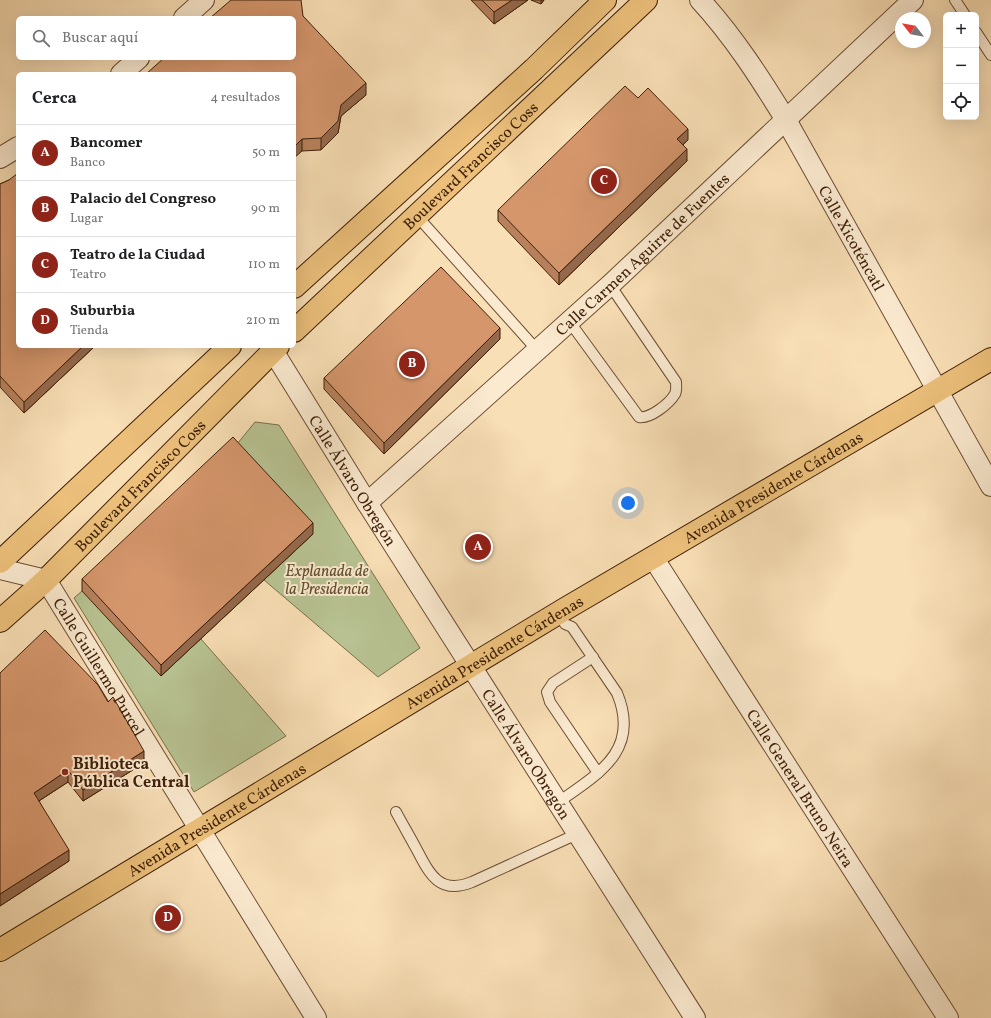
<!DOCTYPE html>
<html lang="es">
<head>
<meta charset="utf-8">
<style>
  :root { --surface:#fff; --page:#f2f2f2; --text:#202124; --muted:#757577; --line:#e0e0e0; --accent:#8f2418 }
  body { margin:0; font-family:Vollkorn,serif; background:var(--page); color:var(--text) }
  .controls { position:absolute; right:12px; top:12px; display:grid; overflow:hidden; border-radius:6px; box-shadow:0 4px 16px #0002 }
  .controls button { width:36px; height:36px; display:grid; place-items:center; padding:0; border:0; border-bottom:1px solid var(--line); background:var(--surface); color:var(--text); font:20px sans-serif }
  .compass { position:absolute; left:895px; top:12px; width:36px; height:36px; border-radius:50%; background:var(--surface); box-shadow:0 4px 16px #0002; rotate:301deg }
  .you { position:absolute; left:628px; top:503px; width:14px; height:14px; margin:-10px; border:3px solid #fff; border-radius:50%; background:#1a73e8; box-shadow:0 0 0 6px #1a73e833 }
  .badge { display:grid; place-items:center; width:26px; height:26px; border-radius:50%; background:var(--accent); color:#fff; font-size:13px; font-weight:700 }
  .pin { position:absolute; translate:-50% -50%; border:2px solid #fff; box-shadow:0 1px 4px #0006 }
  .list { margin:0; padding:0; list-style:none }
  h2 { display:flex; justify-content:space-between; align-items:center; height:52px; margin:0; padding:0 16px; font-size:17px }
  h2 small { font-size:13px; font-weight:400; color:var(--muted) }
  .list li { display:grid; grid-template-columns:26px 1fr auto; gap:12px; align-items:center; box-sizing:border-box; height:56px; padding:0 16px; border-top:1px solid var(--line) }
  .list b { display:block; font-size:15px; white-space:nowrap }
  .list p { margin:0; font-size:13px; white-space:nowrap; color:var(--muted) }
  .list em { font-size:13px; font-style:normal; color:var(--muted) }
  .icon { flex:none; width:22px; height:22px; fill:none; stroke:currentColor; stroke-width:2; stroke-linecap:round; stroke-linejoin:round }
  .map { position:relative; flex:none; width:991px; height:1018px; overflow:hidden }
  .search { position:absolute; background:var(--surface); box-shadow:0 4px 16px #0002; left:16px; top:16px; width:280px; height:44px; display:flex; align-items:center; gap:10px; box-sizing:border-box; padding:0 14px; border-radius:6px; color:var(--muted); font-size:15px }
  .panel { position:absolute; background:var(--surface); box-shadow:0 4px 16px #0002; left:16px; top:72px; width:280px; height:276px; border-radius:6px }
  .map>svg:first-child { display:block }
  .green { fill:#b8c393; stroke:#7a704c }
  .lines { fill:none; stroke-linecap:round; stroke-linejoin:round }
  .service-casing { stroke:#6c4e32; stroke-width:12 }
  .minor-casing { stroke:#6c4e32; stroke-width:22 }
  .primary-casing { stroke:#3d1e06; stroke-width:24 }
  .service { stroke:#fbead0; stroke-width:10 }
  .minor { stroke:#fbead0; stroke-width:20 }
  .primary { stroke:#ecc07b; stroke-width:22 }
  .wall { fill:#b7815d; stroke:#3d1e06 }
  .shaded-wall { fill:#95694c; stroke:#3d1e06 }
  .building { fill:#d5966c; stroke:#3d1e06 }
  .poi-dot { fill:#8f2418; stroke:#fbead0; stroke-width:1.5 }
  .labels { text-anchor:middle; stroke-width:4; stroke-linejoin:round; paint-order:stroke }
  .street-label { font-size:16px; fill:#3d1e06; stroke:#fbead0 }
  .park-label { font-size:16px; font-style:italic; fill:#625030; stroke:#fbead0 }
  .poi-label { font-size:16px; font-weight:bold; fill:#3d1e06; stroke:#fbead0; text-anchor:start }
</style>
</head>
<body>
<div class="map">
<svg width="991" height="1018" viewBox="0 0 991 1018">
  <rect width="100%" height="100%" fill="#f9dfb6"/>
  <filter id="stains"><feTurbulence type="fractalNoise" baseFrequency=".005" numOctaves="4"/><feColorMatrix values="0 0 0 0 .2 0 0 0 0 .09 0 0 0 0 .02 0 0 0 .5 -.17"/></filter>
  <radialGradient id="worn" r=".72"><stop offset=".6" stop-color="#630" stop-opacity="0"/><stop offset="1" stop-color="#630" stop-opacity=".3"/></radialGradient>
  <g class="green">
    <polygon points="255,422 279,425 420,648 378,677 264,580 312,534 233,449"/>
    <polygon points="82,591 201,639 286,736 194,792 74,598"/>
  </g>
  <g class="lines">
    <g class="service-casing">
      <g id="service">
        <polyline points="955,0 965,15"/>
        <polyline points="976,32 991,55"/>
        <polyline points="417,216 537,350"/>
        <path d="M569,321L639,417C650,419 669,404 675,394C677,390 676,386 676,382L610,285"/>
        <polyline points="593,657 553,683 547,692 550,702 598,773"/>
        <path d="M557,803C598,774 641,751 617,693L572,627L565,624L559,614"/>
        <path d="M396,812C403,825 410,837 417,850C430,875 440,895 472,882L577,834"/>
      </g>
    </g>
    <g class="minor-casing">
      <g id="minor">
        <path id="s1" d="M700,0C734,37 760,78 786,120L991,486"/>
        <polyline points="184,18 204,0"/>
        <polyline points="121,74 139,58"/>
        <polyline points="0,158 18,147"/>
        <path id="s2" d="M270,346L367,503L695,1018"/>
        <path id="s3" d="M367,503L610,285L913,0"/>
        <path id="s4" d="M654,559L948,1018"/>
        <path id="s5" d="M0,569L46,580L316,1018"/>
      </g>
    </g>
    <g class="primary-casing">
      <g id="primary">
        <polyline points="294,287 534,69 605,0"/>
        <path id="s6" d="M294,331L646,0"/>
        <polyline points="0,562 230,346"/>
        <path id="s7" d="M0,621L46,580L278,346"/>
        <path id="s8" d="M0,950L565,609L991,359"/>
      </g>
    </g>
    <use href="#service" class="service"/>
    <use href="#minor" class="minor"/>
    <use href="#primary" class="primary"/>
  </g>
  <g class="wall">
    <polygon points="231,0 303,16 366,95 341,116 338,133 321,150 302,151"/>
    <polygon points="471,0 528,0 494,24"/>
    <polygon points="531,0 544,0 541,4"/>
    <polygon points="688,140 683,145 687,161 559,285 498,221 498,210"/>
    <polygon points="9,180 95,346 24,413 0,387 0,184"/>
    <polygon points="500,339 384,454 324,389 324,378"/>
    <polygon points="313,534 161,676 82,591 82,579"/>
    <polygon points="0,673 144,763 83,801 68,782 39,801 69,861 0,906"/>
  </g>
  <g class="shaded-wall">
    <polygon points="512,0 528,0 494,24 494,12"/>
    <polygon points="541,0 544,0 541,4"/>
    <polygon points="366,83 366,95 341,116 338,133 321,150 321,138 341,105"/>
    <polygon points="688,129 688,140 677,150 677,139"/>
    <polygon points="302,139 302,151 294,158 294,147"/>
    <polygon points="687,149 687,161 559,285 559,273"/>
    <polygon points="500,328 500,339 384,454 384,443"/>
    <polygon points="83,346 95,346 24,413 24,402"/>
    <polygon points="313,523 313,534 161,676 161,665"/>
    <polygon points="144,751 144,763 83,801 83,790"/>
    <polygon points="68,770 68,782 34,804 34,793"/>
    <polygon points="69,850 69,861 0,906 0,894"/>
  </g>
  <g class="building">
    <polygon points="231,0 301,0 303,16 366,83 341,105 338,121 321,138 302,139 294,147 294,74 146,74 164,58 294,58 294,18 210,18"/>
    <polygon points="482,0 512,0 494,12"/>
    <polygon points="625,86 638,98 648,88 688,129 677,139 687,149 559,273 498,210"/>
    <polygon points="18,173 18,346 83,346 24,402 0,376 0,184 9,180"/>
    <polygon points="441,267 500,328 384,443 324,378"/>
    <polygon points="233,437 313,523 161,665 82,579"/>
    <polygon points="45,630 98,685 108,702 113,697 144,751 83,790 68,770 34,793 69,850 0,894 0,673"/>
  </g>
  <circle class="poi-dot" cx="65" cy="772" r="4"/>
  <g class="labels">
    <g class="street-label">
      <text dy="6" stroke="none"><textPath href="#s6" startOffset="242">Boulevard Francisco Coss</textPath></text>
      <text dy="6" stroke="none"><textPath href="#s1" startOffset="283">Calle Xicoténcatl</textPath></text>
      <text dy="6" stroke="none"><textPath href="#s3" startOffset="371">Calle Carmen Aguirre de Fuentes</textPath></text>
      <text dy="6" stroke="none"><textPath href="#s2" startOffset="158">Calle Álvaro Obregón</textPath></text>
      <text dy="6" stroke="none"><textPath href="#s7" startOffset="195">Boulevard Francisco Coss</textPath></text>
      <text dy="6" stroke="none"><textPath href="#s8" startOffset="901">Avenida Presidente Cárdenas</textPath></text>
      <text dy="6" stroke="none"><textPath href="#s8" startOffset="577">Avenida Presidente Cárdenas</textPath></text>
      <text dy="6" stroke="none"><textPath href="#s5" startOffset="149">Calle Guillermo Purcel</textPath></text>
      <text dy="6" stroke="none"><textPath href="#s2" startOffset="482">Calle Álvaro Obregón</textPath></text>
      <text dy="6" stroke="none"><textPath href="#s4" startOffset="272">Calle General Bruno Neira</textPath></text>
      <text dy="6" stroke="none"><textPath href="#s8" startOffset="253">Avenida Presidente Cárdenas</textPath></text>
    </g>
    <g class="park-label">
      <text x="327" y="576">Explanada de<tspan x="327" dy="18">la Presidencia</tspan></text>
    </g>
    <g class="poi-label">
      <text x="73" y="769">Biblioteca<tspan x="73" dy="18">Pública Central</tspan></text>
    </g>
  </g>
  <rect width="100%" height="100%" filter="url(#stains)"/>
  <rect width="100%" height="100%" fill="url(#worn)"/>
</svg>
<div class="controls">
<button>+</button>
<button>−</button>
<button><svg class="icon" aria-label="locate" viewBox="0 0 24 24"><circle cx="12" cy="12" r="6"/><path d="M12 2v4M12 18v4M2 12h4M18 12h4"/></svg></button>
</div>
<svg class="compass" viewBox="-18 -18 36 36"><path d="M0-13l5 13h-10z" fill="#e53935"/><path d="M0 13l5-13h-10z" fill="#757577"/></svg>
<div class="you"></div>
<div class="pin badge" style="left:478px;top:547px">A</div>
<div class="pin badge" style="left:412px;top:364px">B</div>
<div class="pin badge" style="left:604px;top:181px">C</div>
<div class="pin badge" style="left:168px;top:918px">D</div>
<div class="search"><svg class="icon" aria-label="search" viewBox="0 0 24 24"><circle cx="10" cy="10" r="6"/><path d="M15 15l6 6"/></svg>Buscar aquí</div>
<section class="panel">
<h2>Cerca<small>4 resultados</small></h2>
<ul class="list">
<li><span class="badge">A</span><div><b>Bancomer</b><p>Banco</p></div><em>50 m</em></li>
<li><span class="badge">B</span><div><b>Palacio del Congreso</b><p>Lugar</p></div><em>90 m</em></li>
<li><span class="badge">C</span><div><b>Teatro de la Ciudad</b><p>Teatro</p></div><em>110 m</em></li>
<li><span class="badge">D</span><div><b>Suburbia</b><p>Tienda</p></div><em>210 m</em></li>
</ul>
</section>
</div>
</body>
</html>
